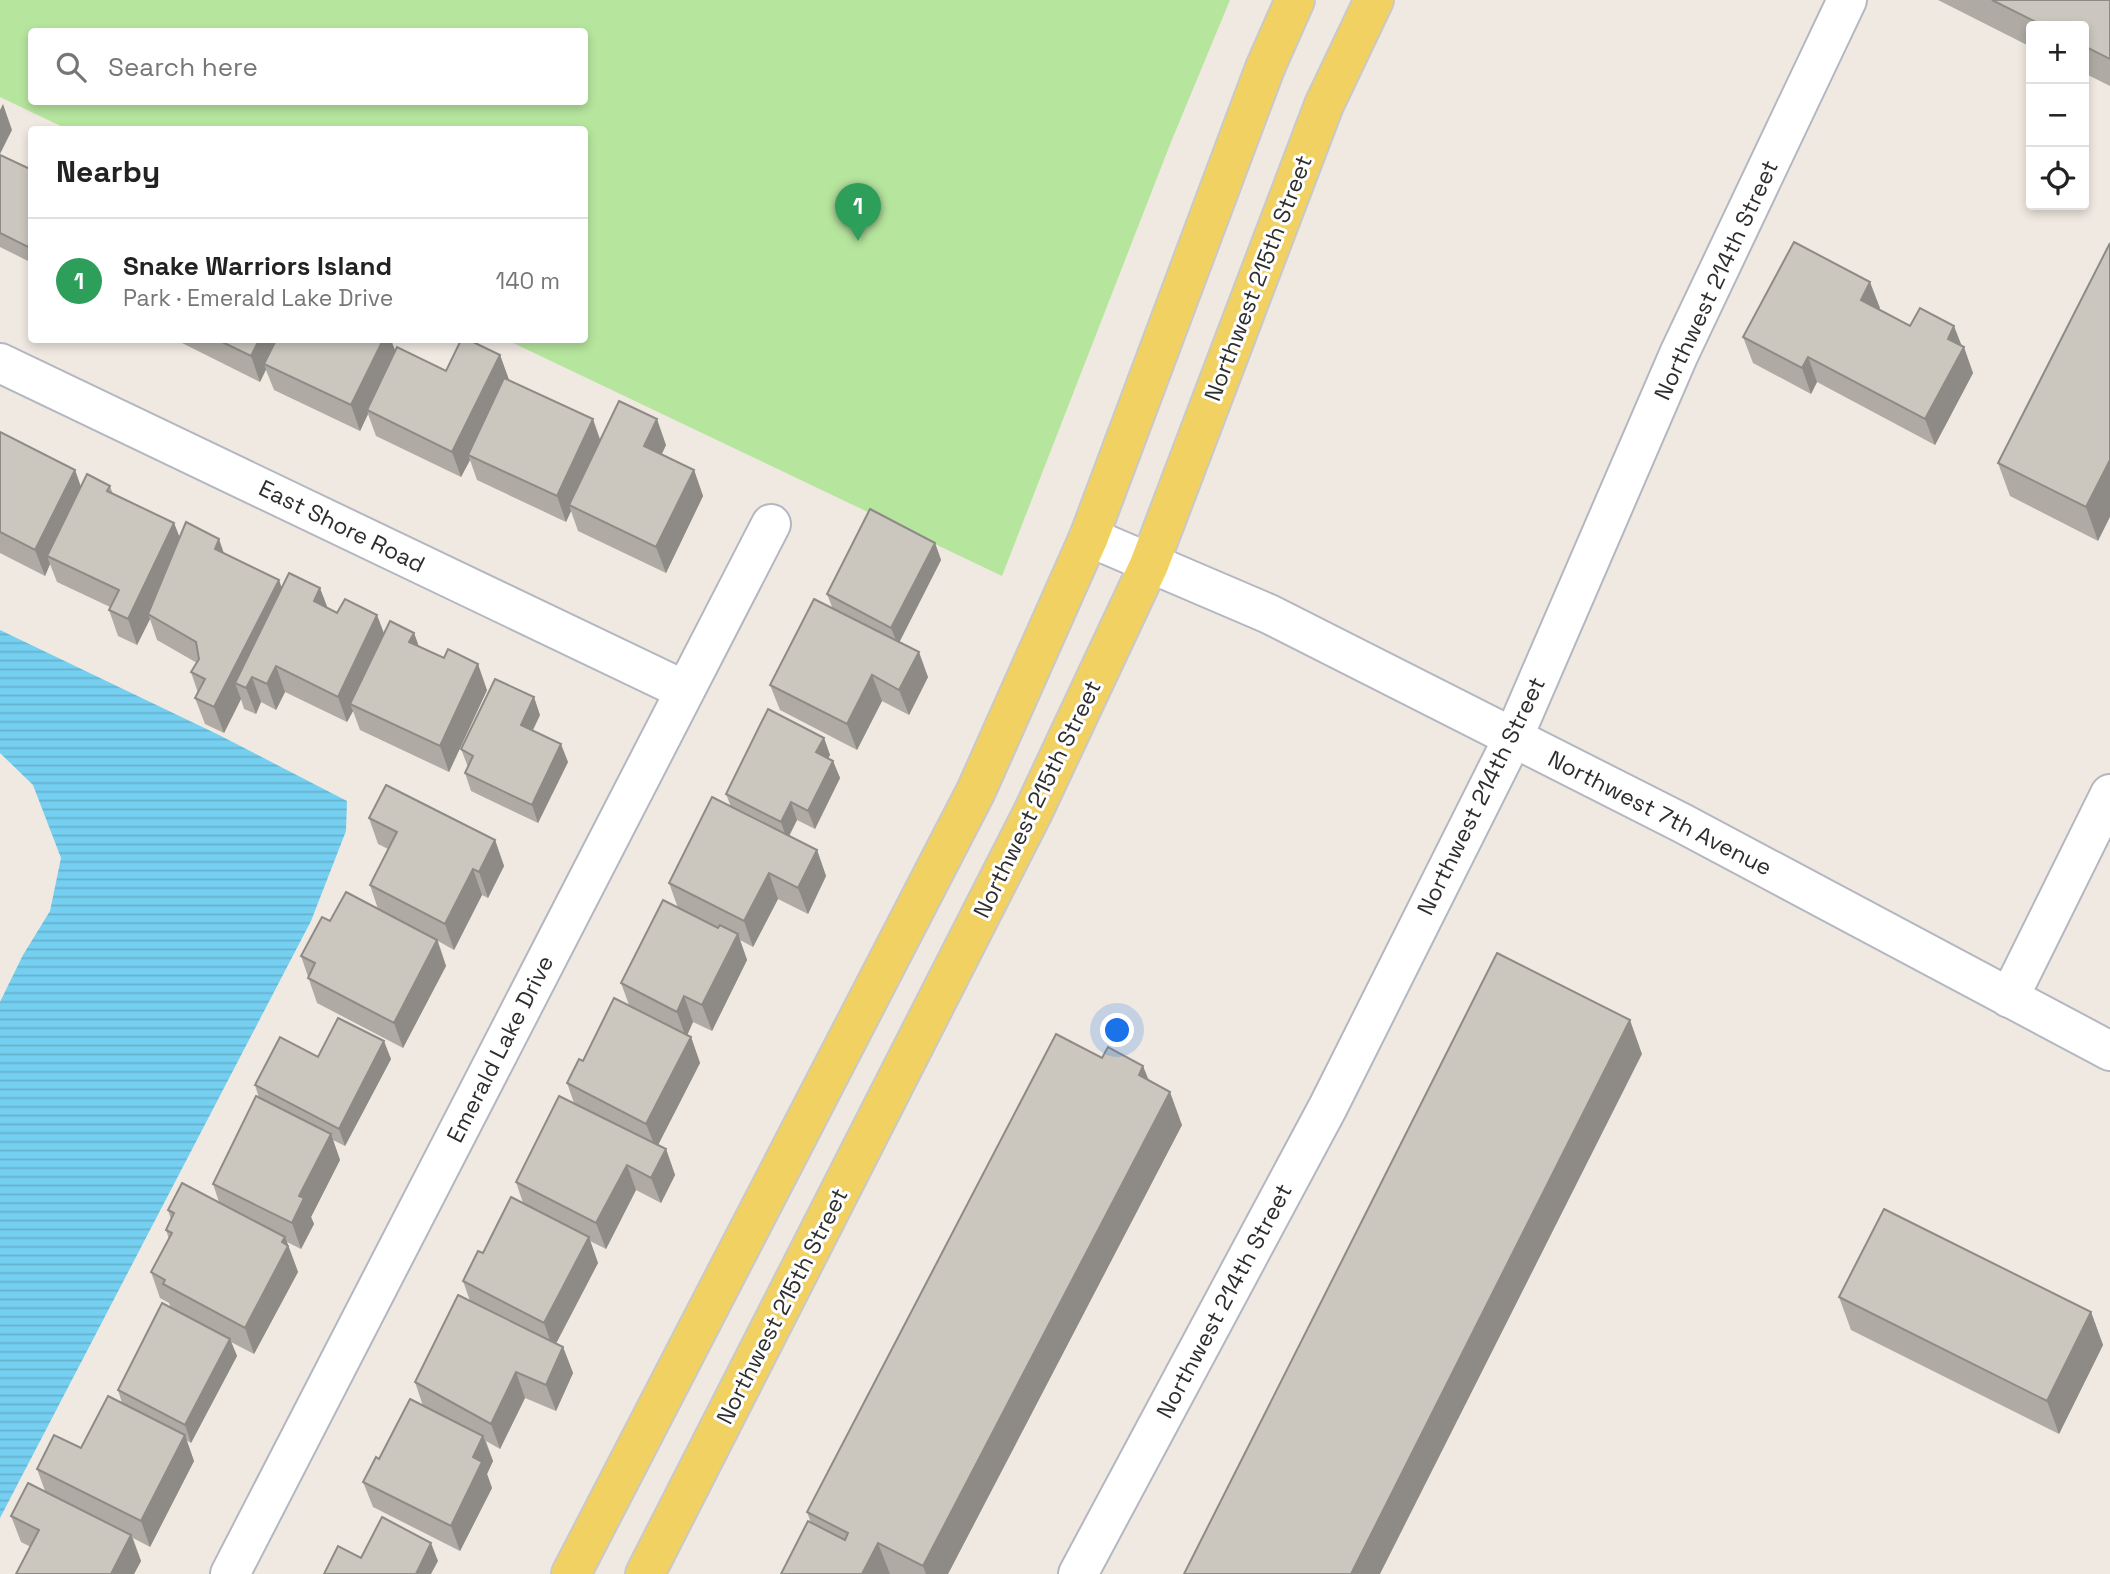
<!DOCTYPE html>
<html lang="en">
<head>
<meta charset="utf-8">
<style>
  :root { --surface:#fff; --page:#f6f6f6; --text:#222; --muted:#767676; --line:#e0e0e0; --accent:#0b8043 }
  body { margin:0; font-family:"Space Grotesk",sans-serif; background:var(--page); color:var(--text) }
  .controls { position:absolute; right:21px; top:21px; display:grid; overflow:hidden; border-radius:7px; box-shadow:0 4px 10px #0003 }
  .controls button { width:63px; height:63px; display:grid; place-items:center; padding:0; border:0; border-bottom:2px solid var(--line); background:var(--surface); color:var(--text); font:35px sans-serif }
  .you { position:absolute; left:1118px; top:1031px; width:24px; height:24px; margin:-18px; border:5px solid #fff; border-radius:50%; background:#1a73e8; box-shadow:0 0 0 10px #1a73e833 }
  .badge { display:grid; place-items:center; width:46px; height:46px; border-radius:50%; background:var(--accent); color:#fff; font-size:23px; font-weight:700 }
  .pin { position:absolute; translate:-50% -58px; filter:drop-shadow(0 2px 4px #0008) }
  .pin::after { content:''; position:absolute; top:37px; width:24px; height:21px; background:inherit; clip-path:polygon(0 0,100% 0,50% 100%) }
  .list { margin:0; padding:0; list-style:none }
  h2 { display:flex; justify-content:space-between; align-items:center; height:91px; margin:0; padding:0 28px; font-size:30px }
  h2 small { font-size:23px; font-weight:400; color:var(--muted) }
  .list li { display:grid; grid-template-columns:46px 1fr auto; gap:21px; align-items:center; box-sizing:border-box; height:126px; padding:0 28px; border-top:2px solid var(--line) }
  .list b { display:block; font-size:26px; white-space:nowrap }
  .list p { margin:0; font-size:23px; white-space:nowrap; color:var(--muted) }
  .list em { font-size:23px; font-style:normal; color:var(--muted) }
  .icon { flex:none; width:38px; height:38px; fill:none; stroke:currentColor; stroke-width:2; stroke-linecap:round; stroke-linejoin:round }
  .map { position:relative; flex:none; width:2110px; height:1574px; overflow:hidden }
  .search { position:absolute; background:var(--surface); box-shadow:0 4px 10px #0003; left:28px; top:28px; width:560px; height:77px; display:flex; align-items:center; gap:18px; box-sizing:border-box; padding:0 24px; border-radius:7px; color:var(--muted); font-size:26px }
  .panel { position:absolute; background:var(--surface); box-shadow:0 4px 10px #0003; left:28px; top:126px; width:560px; height:217px; border-radius:7px }
  .map>svg:first-child { display:block }
  .park { fill:#b6e59e; fill-rule:evenodd }
  .water { fill:url(#water-rules) }
  .lines { fill:none; stroke-linecap:round; stroke-linejoin:round }
  .minor-casing { stroke:#b4b7c1; stroke-width:42 }
  .major-casing { stroke:#c9c9c9; stroke-width:42 }
  .minor { stroke:#fff; stroke-width:38 }
  .major { stroke:#f2d163; stroke-width:38 }
  .wall { fill:#afaba4 }
  .shaded-wall { fill:#8e8b86 }
  .building { fill:#cbc7bf; stroke:#8e8b86; stroke-width:2 }
  .labels { text-anchor:middle; stroke-width:6; stroke-linejoin:round; paint-order:stroke }
  .street-label { font-size:23px; fill:#2e2e2e; stroke:#fff }
</style>
</head>
<body>
<div class="map">
<svg width="2110" height="1574" viewBox="0 0 2110 1574">
  <defs>
    <pattern id="water-rules" width="6" height="5" patternUnits="userSpaceOnUse" patternTransform="scale(1.75)"><rect width="6" height="5" fill="#75cff0"/><path d="M0 2.5h6" fill="none" stroke="#66b2ce"/></pattern>
  </defs>
  <rect width="100%" height="100%" fill="#efe9e1"/>
  <path class="park" d="M0,0H1230L1171,142L1002,576L507,340H584V130L67,129L0,97ZM32,32H584V102H32Z"/>
  <polygon class="water" points="0,630 219,735 347,801 346,831 311,921 0,1518 0,1002 23,955 50,911 61,858 33,785 0,753"/>
  <g class="lines">
    <g class="minor-casing">
      <g id="minor">
        <polyline points="0,363 684,690"/>
        <polyline points="1089,537 1269,614 1682,823 2110,1051"/>
        <polyline points="2009,998 2110,794"/>
        <polyline points="230,1574 771,524"/>
        <polyline points="1078,1574 1328,1107 1513,738 1679,354 1847,0"/>
      </g>
    </g>
    <g class="major-casing">
      <g id="major">
        <polyline points="571,1574 976,791 1089,537 1265,68 1295,0"/>
        <polyline points="645,1574 1033,812 1149,565 1324,105 1374,0"/>
      </g>
    </g>
    <use href="#minor" class="minor"/>
    <use href="#major" class="major"/>
  </g>
  <g class="wall">
    <polygon points="1938,0 2110,0 2110,86 2084,73 2084,26 2031,26 2031,47"/>
    <polygon points="0,155 32,170 32,263 0,247"/>
    <polygon points="2110,243 2098,541 2010,496 1998,463"/>
    <polygon points="1880,308 1879,310 1910,326 1961,346 1973,373 1935,445 1817,382 1811,394 1753,363 1743,337"/>
    <polygon points="176,340 391,340 395,351 446,371 500,355 509,380 600,440 666,445 662,454 694,470 703,496 666,573 578,531 571,511 566,522 477,480 470,460 461,477 376,436 368,414 360,431 274,390 266,370 260,382"/>
    <polygon points="0,432 75,470 81,487 110,486 113,494 174,523 180,538 224,553 282,587 384,633 414,633 419,647 487,690 449,772 360,730 353,711 347,722 285,692 276,710 261,702 256,714 244,709 241,699 224,733 205,724 195,698 198,693 191,672 197,663 157,640 150,619 137,645 118,636 109,610 110,607 57,582 50,564 45,576 0,553"/>
    <polygon points="935,543 941,560 899,642 928,677 909,715 882,701 857,750 780,710 770,685 832,607 827,594"/>
    <polygon points="540,715 533,730 568,762 538,823 471,791 465,773 468,767 461,749"/>
    <polygon points="824,738 830,755 828,758 833,761 840,778 815,829 797,820 789,836 817,850 826,876 808,914 778,899 753,947 740,940 747,960 712,1031 693,1022 687,1035 691,1037 700,1063 658,1145 666,1149 675,1175 661,1203 636,1190 606,1249 590,1241 598,1263 556,1344 563,1347 573,1373 556,1411 525,1398 500,1449 486,1441 493,1461 487,1474 492,1488 460,1551 373,1507 363,1482 379,1459 423,1406 415,1382 470,1301 463,1281 483,1253 523,1203 516,1182 574,1103 567,1083 583,1061 629,1005 621,983 678,908 669,883 731,807 726,794"/>
    <polygon points="369,818 495,840 504,866 488,898 482,895 454,950 438,941 446,966 403,1048 317,1003 301,956 330,921 378,909 370,885 388,849 378,844"/>
    <polygon points="318,1057 391,1059 345,1146 333,1140 340,1160 311,1217 314,1224 301,1249 287,1242 298,1272 254,1354 231,1342 237,1356 191,1443 186,1440 194,1461 150,1547 133,1538 141,1561 134,1574 16,1574 31,1547 21,1542 11,1516 45,1491 37,1469 81,1448 122,1403 118,1390 171,1308 169,1303 160,1298 151,1272 169,1239 166,1230 171,1219 168,1210 219,1202 213,1184 259,1098 255,1085"/>
    <polygon points="1102,1058 1143,1066 1149,1080 1182,1125 948,1574 781,1574 811,1523 807,1512"/>
    <polygon points="1839,1297 2091,1312 2103,1345 2059,1434 1851,1330"/>
  </g>
  <g class="shaded-wall">
    <polygon points="3,104 12,130 0,154 0,110"/>
    <polygon points="1870,282 1880,308 1870,326 1861,300"/>
    <polygon points="1954,326 1963,349 1964,347 1973,373 1935,445 1925,419 1948,339"/>
    <polygon points="259,340 281,340 264,364 266,369 260,382 251,356"/>
    <polygon points="383,340 391,340 397,355 367,410 368,414 360,431 351,405"/>
    <polygon points="500,355 509,380 468,455 470,460 461,477 452,452"/>
    <polygon points="1808,357 1817,382 1811,394 1802,368"/>
    <polygon points="593,419 602,445 569,505 571,511 566,522 557,496"/>
    <polygon points="657,419 666,445 653,472 644,446"/>
    <polygon points="2110,460 2110,517 2098,541 2086,507"/>
    <polygon points="75,470 84,496 47,556 50,564 45,576 35,550"/>
    <polygon points="694,470 703,496 666,573 656,547"/>
    <polygon points="174,523 184,549 148,614 150,619 137,645 128,619"/>
    <polygon points="219,539 228,565 215,549"/>
    <polygon points="935,543 941,560 898,645 891,628"/>
    <polygon points="279,580 288,605 252,677 261,702 256,714 246,688 235,683 241,699 224,733 214,707"/>
    <polygon points="320,588 330,614 314,601"/>
    <polygon points="377,615 387,641 350,704 353,711 347,722 338,697"/>
    <polygon points="414,633 423,658 409,642"/>
    <polygon points="919,652 928,677 909,715 899,690"/>
    <polygon points="478,664 487,690 449,772 440,746"/>
    <polygon points="276,666 285,692 276,710 267,684"/>
    <polygon points="872,675 882,701 857,750 847,724"/>
    <polygon points="534,697 540,715 527,742 521,725"/>
    <polygon points="824,738 830,755 822,770 816,752"/>
    <polygon points="561,744 568,762 538,823 532,805"/>
    <polygon points="833,761 840,778 815,829 808,811"/>
    <polygon points="791,802 797,820 787,840 781,822"/>
    <polygon points="495,840 504,866 488,898 479,872"/>
    <polygon points="817,850 826,876 808,914 798,888"/>
    <polygon points="473,869 482,895 454,950 445,924"/>
    <polygon points="769,873 778,899 753,947 744,921"/>
    <polygon points="738,934 747,960 712,1031 702,1005"/>
    <polygon points="437,940 446,966 403,1048 394,1023"/>
    <polygon points="684,996 693,1022 686,1038 677,1012"/>
    <polygon points="1630,1020 1642,1054 1380,1574 1351,1574"/>
    <polygon points="691,1037 700,1063 656,1149 646,1124"/>
    <polygon points="384,1041 391,1059 345,1146 339,1129"/>
    <polygon points="1143,1066 1155,1099 1139,1075"/>
    <polygon points="1170,1092 1182,1125 948,1574 926,1574 923,1566"/>
    <polygon points="331,1134 340,1160 311,1217 314,1224 301,1249 292,1223 299,1196"/>
    <polygon points="666,1149 675,1175 661,1203 651,1178"/>
    <polygon points="627,1165 636,1190 606,1249 596,1223"/>
    <polygon points="285,1237 298,1272 254,1354 245,1328"/>
    <polygon points="589,1237 598,1263 553,1349 544,1323"/>
    <polygon points="2091,1312 2103,1345 2059,1434 2047,1401"/>
    <polygon points="230,1339 237,1356 191,1443 185,1425"/>
    <polygon points="563,1347 573,1373 556,1411 546,1385"/>
    <polygon points="516,1372 525,1398 500,1449 491,1424"/>
    <polygon points="185,1435 194,1461 150,1547 141,1521"/>
    <polygon points="483,1436 493,1461 487,1474 492,1488 460,1551 451,1526 473,1457"/>
    <polygon points="131,1535 141,1561 134,1574 111,1574"/>
    <polygon points="431,1543 438,1561 431,1574 416,1574"/>
    <polygon points="878,1543 890,1574 862,1574"/>
  </g>
  <g class="building">
    <polygon points="1992,0 2110,0 2110,59 2084,46 2084,26 2044,26"/>
    <polygon points="0,155 32,170 32,249 0,233"/>
    <polygon points="1794,242 1870,282 1861,300 1910,326 1920,308 1954,326 1948,339 1964,347 1925,419 1808,357 1802,368 1743,337"/>
    <polygon points="2110,243 2110,460 2086,507 1998,463"/>
    <polygon points="218,340 259,340 251,356"/>
    <polygon points="276,340 383,340 351,405 264,364"/>
    <polygon points="461,340 469,340 500,355 452,452 367,410 397,347 446,371"/>
    <polygon points="504,378 593,419 557,496 468,455"/>
    <polygon points="619,401 657,419 644,446 694,470 656,547 569,505"/>
    <polygon points="0,432 75,470 35,550 0,532"/>
    <polygon points="87,474 110,486 107,491 174,523 128,619 109,610 119,590 47,556"/>
    <polygon points="870,509 935,543 891,628 827,594"/>
    <polygon points="186,522 219,539 215,549 279,580 214,707 195,698 205,679 191,672 199,659 196,642 148,614"/>
    <polygon points="289,573 320,588 314,601 337,613 345,599 377,615 338,697 276,666 267,684 252,677 246,688 235,683"/>
    <polygon points="814,599 919,652 899,690 872,675 847,724 770,685"/>
    <polygon points="390,621 414,633 409,642 444,658 448,649 478,664 440,746 350,704"/>
    <polygon points="495,679 534,697 521,725 561,744 532,805 465,773 473,756 461,749"/>
    <polygon points="768,709 824,738 816,752 833,761 808,811 791,802 781,822 726,794"/>
    <polygon points="386,785 495,840 479,872 473,869 445,924 370,885 397,832 369,818"/>
    <polygon points="712,797 817,850 798,888 769,873 744,921 669,883"/>
    <polygon points="346,892 437,940 394,1023 308,978 315,963 301,956 322,917 330,921"/>
    <polygon points="663,900 718,928 720,925 738,934 702,1005 684,996 677,1012 621,983"/>
    <polygon points="1497,953 1630,1020 1351,1574 1184,1574"/>
    <polygon points="614,998 691,1037 646,1124 567,1083 579,1059 583,1061"/>
    <polygon points="338,1018 384,1041 339,1129 255,1085 280,1037 318,1057"/>
    <polygon points="1056,1034 1102,1058 1108,1047 1143,1066 1139,1075 1170,1092 923,1566 878,1543 862,1574 781,1574 808,1521 845,1540 848,1533 807,1512"/>
    <polygon points="256,1096 331,1134 299,1196 304,1198 292,1223 213,1184"/>
    <polygon points="559,1096 666,1149 651,1178 627,1165 596,1223 516,1182"/>
    <polygon points="182,1183 285,1237 282,1242 288,1246 245,1328 163,1284 165,1280 151,1272 172,1233 166,1230 174,1213 168,1210"/>
    <polygon points="511,1197 589,1237 544,1323 463,1281 478,1251 483,1253"/>
    <polygon points="1884,1209 2091,1312 2047,1401 1839,1297"/>
    <polygon points="458,1295 563,1347 546,1385 516,1372 491,1424 415,1382"/>
    <polygon points="162,1303 230,1339 185,1425 118,1390"/>
    <polygon points="108,1396 185,1435 141,1521 37,1469 54,1435 81,1448"/>
    <polygon points="410,1399 483,1436 473,1457 482,1462 451,1526 363,1482 376,1457 379,1459"/>
    <polygon points="28,1483 131,1535 111,1574 16,1574 39,1530 11,1516"/>
    <polygon points="382,1517 431,1543 416,1574 324,1574 338,1546 361,1558"/>
  </g>
  <g class="labels">
    <g class="street-label">
      <text transform="translate(1258 278) rotate(-69)" y="8">Northwest 215th Street</text>
      <text transform="translate(1716 280) rotate(-65)" y="8">Northwest 214th Street</text>
      <text transform="translate(342 526) rotate(26)" y="8">East Shore Road</text>
      <text transform="translate(1481 796) rotate(-64)" y="8">Northwest 214th Street</text>
      <text transform="translate(1037 799) rotate(-64)" y="8">Northwest 215th Street</text>
      <text transform="translate(1660 813) rotate(27)" y="8">Northwest 7th Avenue</text>
      <text transform="translate(500 1049) rotate(-63)" y="8">Emerald Lake Drive</text>
      <text transform="translate(1224 1301) rotate(-62)" y="8">Northwest 214th Street</text>
      <text transform="translate(782 1306) rotate(-63)" y="8">Northwest 215th Street</text>
    </g>
  </g>
</svg>
<div class="controls">
<button>+</button>
<button>−</button>
<button><svg class="icon" aria-label="locate" viewBox="0 0 24 24"><circle cx="12" cy="12" r="6"/><path d="M12 2v4M12 18v4M2 12h4M18 12h4"/></svg></button>
</div>
<div class="you"></div>
<div class="pin badge" style="left:858px;top:241px;background:#2e9e5b">1</div>
<div class="search"><svg class="icon" aria-label="search" viewBox="0 0 24 24"><circle cx="10" cy="10" r="6"/><path d="M15 15l6 6"/></svg>Search here</div>
<section class="panel">
<h2>Nearby<small></small></h2>
<ul class="list">
<li><span class="badge" style="background:#2e9e5b">1</span><div><b>Snake Warriors Island</b><p>Park · Emerald Lake Drive</p></div><em>140 m</em></li>
</ul>
</section>
</div>
</body>
</html>
